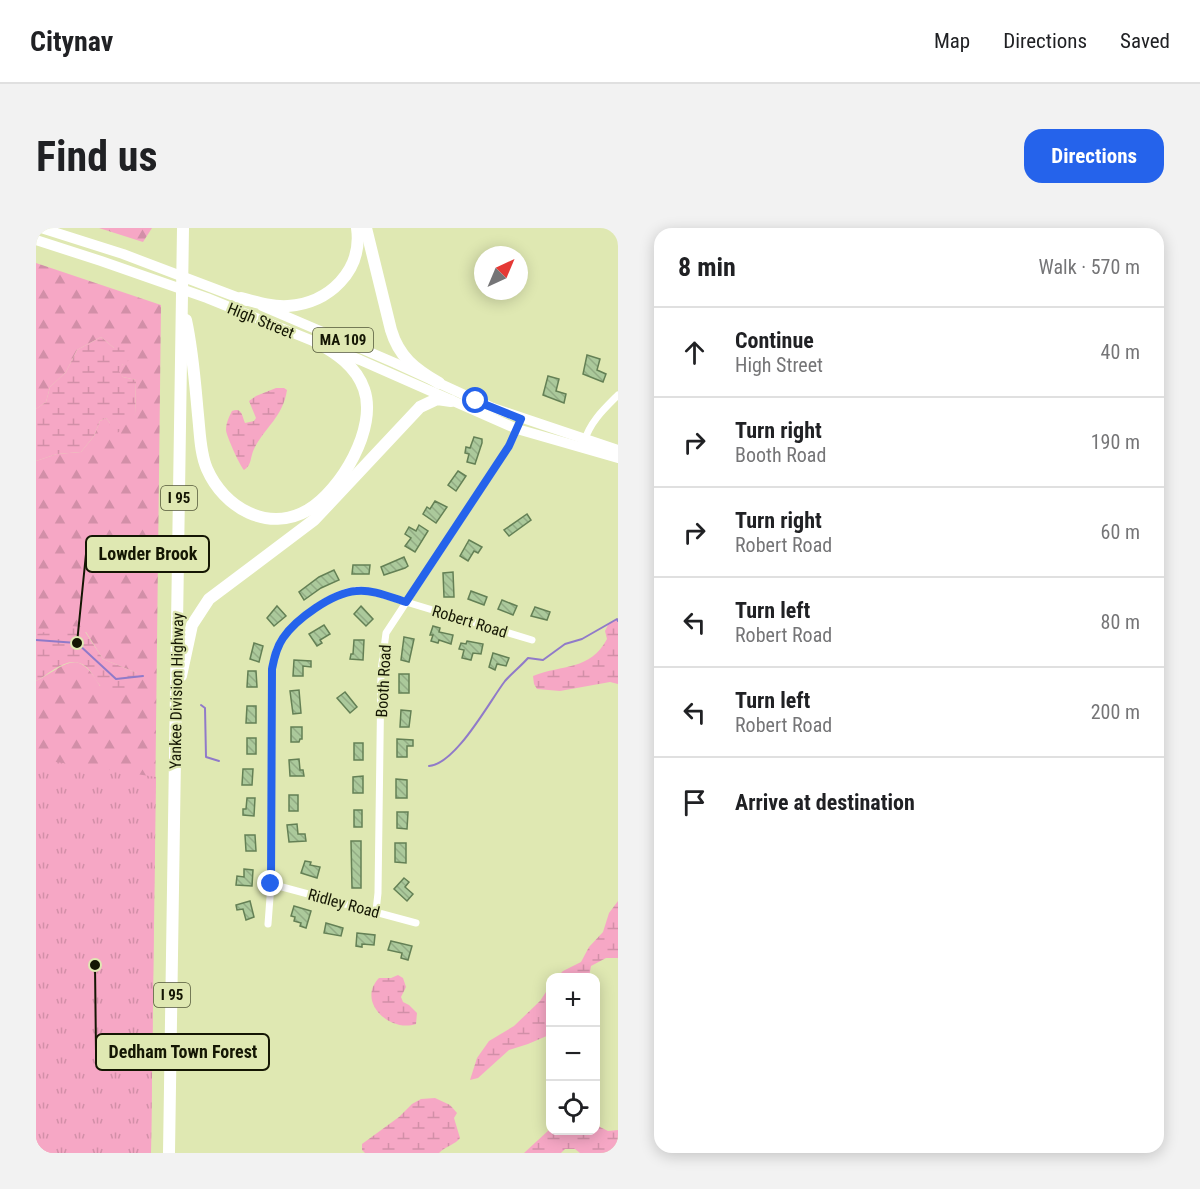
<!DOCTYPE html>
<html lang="en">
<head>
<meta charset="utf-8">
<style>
  :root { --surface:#fff; --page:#f2f2f2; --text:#202124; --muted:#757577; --line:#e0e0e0; --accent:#2563eb }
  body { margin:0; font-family:"Roboto Condensed",sans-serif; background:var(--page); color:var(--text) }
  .controls { position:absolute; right:18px; bottom:18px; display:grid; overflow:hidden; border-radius:12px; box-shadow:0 3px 15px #0003 }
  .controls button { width:54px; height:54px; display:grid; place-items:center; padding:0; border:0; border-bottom:2px solid var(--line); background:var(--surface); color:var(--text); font:30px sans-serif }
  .compass { position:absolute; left:438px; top:18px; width:54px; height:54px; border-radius:50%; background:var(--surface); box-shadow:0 3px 15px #0003; rotate:44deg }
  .stop { position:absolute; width:18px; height:18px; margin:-14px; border:4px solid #2563eb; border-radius:50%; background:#fff }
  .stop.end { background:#2563eb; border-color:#fff; box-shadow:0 2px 6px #0008 }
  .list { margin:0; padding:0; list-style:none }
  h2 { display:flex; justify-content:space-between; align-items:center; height:78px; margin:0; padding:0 24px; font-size:26px }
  h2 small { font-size:20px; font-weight:400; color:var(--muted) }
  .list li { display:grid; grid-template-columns:39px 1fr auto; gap:18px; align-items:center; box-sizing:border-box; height:90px; padding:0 24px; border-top:2px solid var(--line) }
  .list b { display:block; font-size:22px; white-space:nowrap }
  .list p { margin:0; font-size:20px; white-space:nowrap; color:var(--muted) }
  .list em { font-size:20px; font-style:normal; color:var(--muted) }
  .icon { flex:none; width:33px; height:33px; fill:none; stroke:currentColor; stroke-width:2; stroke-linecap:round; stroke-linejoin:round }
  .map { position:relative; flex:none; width:582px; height:925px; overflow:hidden; border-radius:18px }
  header { display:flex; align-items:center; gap:36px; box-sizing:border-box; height:84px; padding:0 30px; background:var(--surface); border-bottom:2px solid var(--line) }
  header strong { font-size:28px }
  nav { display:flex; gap:33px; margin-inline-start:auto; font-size:21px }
  .intro { display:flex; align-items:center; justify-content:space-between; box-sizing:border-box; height:144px; padding:0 36px }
  h1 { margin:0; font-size:42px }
  .button { padding:15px 27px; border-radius:18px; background:var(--accent); color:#fff; font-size:21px; font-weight:700 }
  main { display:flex; gap:36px; padding:0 36px }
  aside { flex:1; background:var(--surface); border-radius:18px; box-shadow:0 3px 15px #0003 }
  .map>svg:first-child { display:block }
  .forest { fill:url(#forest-firs) }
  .wetland { fill:url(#wetland-marsh) }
  .park { fill:url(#park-tufts) }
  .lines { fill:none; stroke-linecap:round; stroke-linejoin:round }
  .stream { stroke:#907ac9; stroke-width:2 }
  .building { fill:url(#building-back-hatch); stroke:#648055; stroke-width:1.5 }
  .minor { stroke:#fff; stroke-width:7 }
  .primary { stroke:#fff; stroke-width:10 }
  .motorway { stroke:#fff; stroke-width:12 }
  .route { stroke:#2563eb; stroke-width:8 }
  .labels { text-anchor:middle; stroke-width:4.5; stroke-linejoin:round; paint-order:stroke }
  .shield { fill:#dfe8b2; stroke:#515538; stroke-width:1.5 }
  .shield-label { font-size:15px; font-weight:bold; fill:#141603 }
  .street-label { font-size:16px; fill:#141603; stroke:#dfe8b2 }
  .leader { fill:none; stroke:#141603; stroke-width:2 }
  .callout-dot { fill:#141603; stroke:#dfe8b2; stroke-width:2 }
  .callout { fill:#dfe8b2; stroke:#141603; stroke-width:2 }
  .callout-label { font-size:18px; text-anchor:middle; font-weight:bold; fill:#141603 }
</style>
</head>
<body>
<header>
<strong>Citynav</strong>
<nav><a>Map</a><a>Directions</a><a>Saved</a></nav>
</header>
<div class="intro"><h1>Find us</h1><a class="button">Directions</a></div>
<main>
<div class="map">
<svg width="582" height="925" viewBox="0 0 582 925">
  <defs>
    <pattern id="forest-firs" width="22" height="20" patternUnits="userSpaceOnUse" patternTransform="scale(1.5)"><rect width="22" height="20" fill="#f6a7c5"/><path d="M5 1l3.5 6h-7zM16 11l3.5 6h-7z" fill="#d28fa8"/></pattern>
    <pattern id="wetland-marsh" width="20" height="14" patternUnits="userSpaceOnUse" patternTransform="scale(1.5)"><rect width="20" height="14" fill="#f6a7c5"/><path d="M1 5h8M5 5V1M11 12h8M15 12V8" fill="none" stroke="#d28fa8"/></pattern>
    <pattern id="park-tufts" width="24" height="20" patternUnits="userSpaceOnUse" patternTransform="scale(1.5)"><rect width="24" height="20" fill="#f6a7c5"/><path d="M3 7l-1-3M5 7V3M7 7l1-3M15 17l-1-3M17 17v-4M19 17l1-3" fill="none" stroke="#d28fa8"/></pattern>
    <pattern id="building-back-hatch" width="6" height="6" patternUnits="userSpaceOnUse" patternTransform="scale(1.5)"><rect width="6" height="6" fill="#abc99b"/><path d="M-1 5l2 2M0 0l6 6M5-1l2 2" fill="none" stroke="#92ac84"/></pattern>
  </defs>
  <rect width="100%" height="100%" fill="#dfe8b2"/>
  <g class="forest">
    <polygon points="63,0 116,0 107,14"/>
    <path d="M0,35L125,77L115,925H0V453C31,437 41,418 64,458L101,445L67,431L50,404L0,406V233L21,226L45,224L58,208L64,193L70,190L74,195L99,186L100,152L87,149L82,143L87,136L78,120L65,109L41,122L30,144L14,159L10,174L0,181Z"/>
  </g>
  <g class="wetland">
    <polygon points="65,109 78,120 95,118 97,124 95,131 87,136 83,143 87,149 100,152 99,186 83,204 78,206 73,204 74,195 70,190 64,193 58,208 45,224 21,226 0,233 0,181 10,174 14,159 30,144 41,122"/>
    <path d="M240,160H248L251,162C247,189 229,199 218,221C214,229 216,237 208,242C204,238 190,207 190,202C190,195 193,189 196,183C206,179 206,188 209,195L218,193L220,190L213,173L220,168Z"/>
    <path d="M582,391V456L574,454L524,463L501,461L498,456L497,448C527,436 554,443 571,411L569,403L573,395Z"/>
    <path d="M35,398L46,399L67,431L101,445C99,463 88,475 69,462C57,454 56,435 38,434C24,434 12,447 0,453V406Z"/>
    <polygon points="582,673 582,730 570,730 555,738 553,749 521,749 527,743 545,734 553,719 567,704 573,685"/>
    <path d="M362,747L367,750L370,759L365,769L367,774L373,777L381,785L380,796C354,805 320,774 343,750H355Z"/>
    <polygon points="514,758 514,805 513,807 492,816 473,822 442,850 434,852 441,830 453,813 478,798 504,773"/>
    <path d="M399,870L414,877L421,885L418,890L424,910C420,916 410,918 403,925H329L326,922V916L363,889L376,876L385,871Z"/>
    <polygon points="560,897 572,903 582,902 582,918 577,925 544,925 539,921 529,921 525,925 488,925 514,901 514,902 560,902"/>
  </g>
  <polygon class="park" points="0,531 120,549 115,925 0,925"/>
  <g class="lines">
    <g class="stream">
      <polyline points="0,412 41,415 80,451 107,448"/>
      <polyline points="165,477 169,480 170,529 183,533"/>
      <path d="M393,538C420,536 453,474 469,453C476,445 485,438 492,430L507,432L529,416L546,411L581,391L582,393"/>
    </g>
  </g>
  <g class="building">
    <polygon points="551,127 564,131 561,142 570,146 567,154 547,146"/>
    <polygon points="512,148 523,151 520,163 530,166 528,175 507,167"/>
    <polygon points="438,209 446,211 446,215 439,236 431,234 433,226 429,225 430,219 434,220"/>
    <polygon points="422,243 430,248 420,263 412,257"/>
    <polygon points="399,273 411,279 400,295 387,286 391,279 394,281"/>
    <polygon points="491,286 495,292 473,308 468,302"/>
    <polygon points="383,297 392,303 379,324 369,318 375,310 369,306 373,299 380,303"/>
    <polygon points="433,312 446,319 442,325 438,323 432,333 424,328"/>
    <polygon points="368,329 372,338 369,340 348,347 345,339"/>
    <polygon points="317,337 334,337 333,346 316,346"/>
    <polygon points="298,342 303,352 285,360 268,372 263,364 283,349"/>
    <polygon points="417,344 418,369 408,369 407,345"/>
    <polygon points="435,363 451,369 448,377 432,371"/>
    <polygon points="466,372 481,378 477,387 462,381"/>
    <polygon points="241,378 250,388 238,398 231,390"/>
    <polygon points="325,378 337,391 330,398 318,386"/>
    <polygon points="499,379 514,384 511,392 495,388"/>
    <polygon points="288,397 294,406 284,412 286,415 281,418 273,406"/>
    <polygon points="397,398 404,400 403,404 417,407 415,416 403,412 402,415 395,413 397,407 394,407"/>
    <polygon points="368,409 378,411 373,434 365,432"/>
    <polygon points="318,412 328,412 327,432 314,431 315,426 317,426"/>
    <polygon points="431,413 447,416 445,426 437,425 435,432 426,430 428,422 423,421 425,415 430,416"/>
    <polygon points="218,415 227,418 223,434 214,431"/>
    <polygon points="457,425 473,430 470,438 461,436 459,442 453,439"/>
    <polygon points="258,432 275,433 275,439 267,438 267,448 257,448"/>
    <polygon points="212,443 220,443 221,459 211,459"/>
    <rect x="363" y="446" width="10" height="19"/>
    <polygon points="263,462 265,485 257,486 254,463"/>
    <polygon points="309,464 321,479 314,485 301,470"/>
    <polygon points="211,478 220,478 220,495 210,495"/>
    <polygon points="365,482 375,483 373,499 364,499"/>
    <polygon points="255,499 266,499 266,511 264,511 263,514 255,514"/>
    <rect x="211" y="510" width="9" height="16"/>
    <polygon points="361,511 377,512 377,518 371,518 371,529 361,529"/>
    <rect x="318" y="515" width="9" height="17"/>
    <polygon points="263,531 264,542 267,542 268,548 254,548 253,532"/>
    <polygon points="207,541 217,541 216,557 206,557"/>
    <polygon points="327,548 327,565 317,565 317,549"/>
    <polygon points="360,551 371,552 371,570 360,570"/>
    <rect x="253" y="567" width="9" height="16"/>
    <polygon points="211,570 219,570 218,588 207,587 207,581 210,581"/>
    <rect x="318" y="582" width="8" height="17"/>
    <polygon points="361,584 372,584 371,601 361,600"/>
    <polygon points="261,596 262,606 269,606 270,613 253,614 251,597"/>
    <polygon points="209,607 219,607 220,623 210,623"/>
    <polygon points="315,613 325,613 325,660 316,660"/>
    <polygon points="359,615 370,615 370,635 359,634"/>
    <polygon points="269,633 275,634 274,637 284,639 281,650 265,645"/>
    <polygon points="208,641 217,642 216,658 200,657 201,648 208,649"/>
    <polygon points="368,650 373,654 369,659 377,666 371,673 358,661"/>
    <polygon points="214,673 218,689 210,692 207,681 201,682 200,677"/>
    <polygon points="258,678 275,683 270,700 264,698 265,695 258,693 259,689 255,688"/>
    <polygon points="290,695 307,700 305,708 288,705"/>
    <polygon points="321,705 339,707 338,717 326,716 326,719 320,718"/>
    <polygon points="355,713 376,718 372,732 365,730 366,725 352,722"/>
  </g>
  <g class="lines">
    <g class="minor">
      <path d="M548,214C554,194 567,182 582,167"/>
      <polyline points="235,656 380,695"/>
      <polyline points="340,683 342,665 345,443 350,405 473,218 482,199"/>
      <path d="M232,696L235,656L236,441C238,430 240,419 247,410C261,390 298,363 323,362C327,362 332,363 337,364L496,412"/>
    </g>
    <g class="primary">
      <polyline points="5,0 87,26 211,73"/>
      <polyline points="0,12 65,33 171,70 324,132 481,201 582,230"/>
      <polyline points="226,78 359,135 457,180 582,222"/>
    </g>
    <g class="motorway">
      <path d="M330,0L355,102C363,129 379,141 403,155"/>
      <path d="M205,70C220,74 236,79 252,78C293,75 327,43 321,0"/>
      <path d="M150,92C157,124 159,155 162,187C164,205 164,225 171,241C188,280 232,305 272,282C305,262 342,200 328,161C320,138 300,125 280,114"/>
      <polyline points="145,448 156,397 173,371 278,292 384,179 401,171 415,173"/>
      <polyline points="133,925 147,0"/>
    </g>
  </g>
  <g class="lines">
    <path class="route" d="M235,656L236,441C238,431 240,420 247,410C260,391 296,365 320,363C336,361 354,369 370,374L473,218L485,191L440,173"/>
  </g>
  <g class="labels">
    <g class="shield">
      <rect x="277" y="100" width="60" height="24" rx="4.5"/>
      <rect x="125" y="258" width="36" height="24" rx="4.5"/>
      <rect x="118" y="755" width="36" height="24" rx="4.5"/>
    </g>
    <g class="shield-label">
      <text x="307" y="117">MA 109</text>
      <text x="143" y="275">I 95</text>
      <text x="136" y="772">I 95</text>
    </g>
    <g class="street-label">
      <text transform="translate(225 92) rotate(22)" y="6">High Street</text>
      <text transform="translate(434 393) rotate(17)" y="6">Robert Road</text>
      <text transform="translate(347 453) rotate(-87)" y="6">Booth Road</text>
      <text transform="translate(140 463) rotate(-89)" y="6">Yankee Division Highway</text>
      <text transform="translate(308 675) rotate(15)" y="6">Ridley Road</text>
    </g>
  </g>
  <path class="leader" d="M41 415L50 326M59 737L60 824"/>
  <g class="callout-dot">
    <circle cx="41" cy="415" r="6"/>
    <circle cx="59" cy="737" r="6"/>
  </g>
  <g class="callout">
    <rect x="50" y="308" width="123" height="36" rx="6"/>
    <rect x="60" y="806" width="173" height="36" rx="6"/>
  </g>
  <g class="callout-label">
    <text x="112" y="332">Lowder Brook</text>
    <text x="147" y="830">Dedham Town Forest</text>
  </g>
</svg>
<div class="controls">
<button>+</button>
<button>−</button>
<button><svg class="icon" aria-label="locate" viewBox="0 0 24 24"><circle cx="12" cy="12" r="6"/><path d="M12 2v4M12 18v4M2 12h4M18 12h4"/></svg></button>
</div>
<svg class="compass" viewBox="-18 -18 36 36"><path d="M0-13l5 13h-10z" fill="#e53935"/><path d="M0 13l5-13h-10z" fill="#757577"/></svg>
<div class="stop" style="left:440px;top:173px"></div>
<div class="stop end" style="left:235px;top:656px"></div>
</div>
<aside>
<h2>8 min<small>Walk · 570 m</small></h2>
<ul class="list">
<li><svg class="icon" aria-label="ahead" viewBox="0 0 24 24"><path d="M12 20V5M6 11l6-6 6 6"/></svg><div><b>Continue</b><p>High Street</p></div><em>40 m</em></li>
<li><svg class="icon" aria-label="right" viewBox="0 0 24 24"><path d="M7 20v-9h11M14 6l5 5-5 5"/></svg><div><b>Turn right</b><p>Booth Road</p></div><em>190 m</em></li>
<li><svg class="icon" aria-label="right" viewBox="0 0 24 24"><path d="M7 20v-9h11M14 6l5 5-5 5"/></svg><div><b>Turn right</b><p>Robert Road</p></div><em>60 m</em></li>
<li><svg class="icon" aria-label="left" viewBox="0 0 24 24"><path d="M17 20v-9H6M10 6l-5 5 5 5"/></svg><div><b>Turn left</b><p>Robert Road</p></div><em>80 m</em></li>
<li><svg class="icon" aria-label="left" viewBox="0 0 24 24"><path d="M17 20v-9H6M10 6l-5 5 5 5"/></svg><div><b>Turn left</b><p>Robert Road</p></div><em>200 m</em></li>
<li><svg class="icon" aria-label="arrive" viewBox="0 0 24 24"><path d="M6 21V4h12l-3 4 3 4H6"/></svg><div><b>Arrive at destination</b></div></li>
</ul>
</aside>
</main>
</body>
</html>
